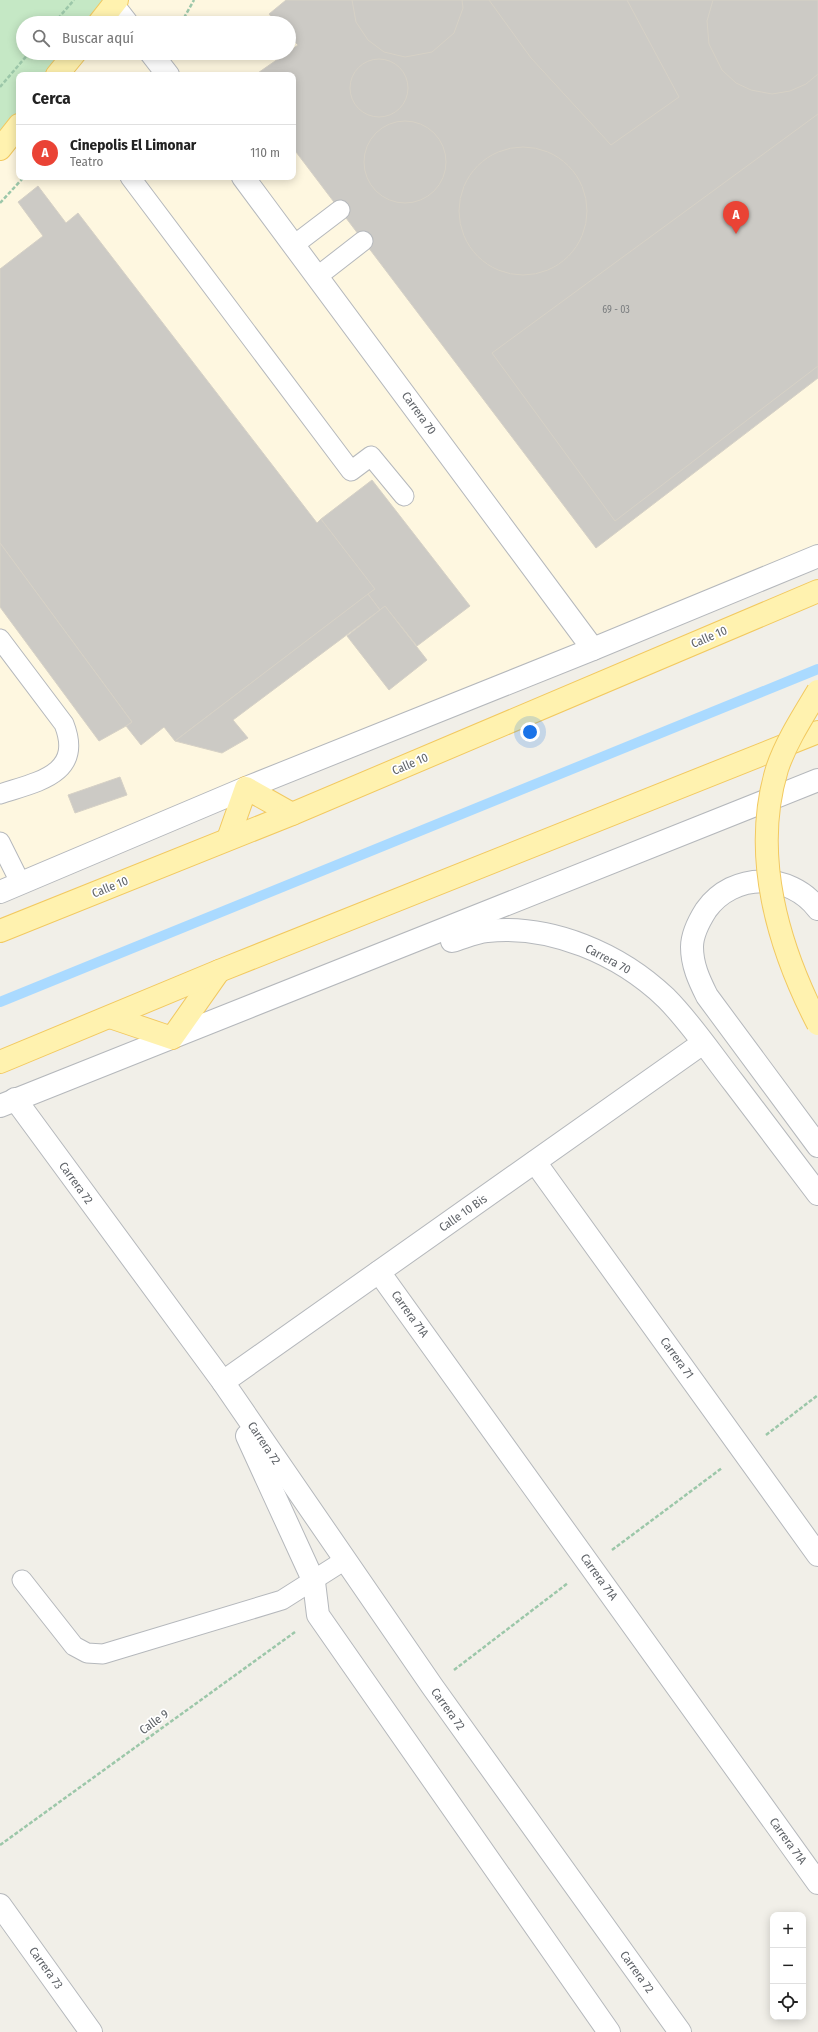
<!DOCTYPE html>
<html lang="es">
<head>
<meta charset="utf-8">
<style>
  :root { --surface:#fff; --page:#f6f6f6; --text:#222; --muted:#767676; --line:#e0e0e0; --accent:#ea4335 }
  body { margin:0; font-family:"Fira Sans Condensed",sans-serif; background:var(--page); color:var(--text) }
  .controls { position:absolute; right:12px; bottom:12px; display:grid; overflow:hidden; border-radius:8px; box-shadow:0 2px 10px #0003 }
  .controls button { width:36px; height:36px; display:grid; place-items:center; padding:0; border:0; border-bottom:1px solid var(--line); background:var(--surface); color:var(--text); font:20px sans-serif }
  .you { position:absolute; left:530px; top:732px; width:14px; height:14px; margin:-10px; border:3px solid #fff; border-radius:50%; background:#1a73e8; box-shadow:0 0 0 6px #1a73e833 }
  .badge { display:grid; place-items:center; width:26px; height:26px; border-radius:50%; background:var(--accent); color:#fff; font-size:13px; font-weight:700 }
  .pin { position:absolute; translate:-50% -33px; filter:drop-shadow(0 1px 2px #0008) }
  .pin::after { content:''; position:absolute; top:21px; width:14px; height:12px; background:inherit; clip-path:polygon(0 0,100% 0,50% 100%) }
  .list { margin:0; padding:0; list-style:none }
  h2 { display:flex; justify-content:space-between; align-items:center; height:52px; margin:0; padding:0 16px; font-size:17px }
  h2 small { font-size:13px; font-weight:400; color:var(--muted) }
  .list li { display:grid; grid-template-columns:26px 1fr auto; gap:12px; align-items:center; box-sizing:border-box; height:56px; padding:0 16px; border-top:1px solid var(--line) }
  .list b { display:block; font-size:15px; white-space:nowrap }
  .list p { margin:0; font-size:13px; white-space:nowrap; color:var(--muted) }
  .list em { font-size:13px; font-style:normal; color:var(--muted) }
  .icon { flex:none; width:22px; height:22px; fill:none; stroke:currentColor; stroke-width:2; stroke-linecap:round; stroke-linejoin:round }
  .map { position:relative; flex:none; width:818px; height:2032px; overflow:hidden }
  .search { position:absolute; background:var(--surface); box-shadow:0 2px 10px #0003; left:16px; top:16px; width:280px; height:44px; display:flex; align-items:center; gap:10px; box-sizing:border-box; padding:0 14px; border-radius:22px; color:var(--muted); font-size:15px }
  .panel { position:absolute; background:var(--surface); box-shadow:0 2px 10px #0003; left:16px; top:72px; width:280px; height:108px; border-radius:8px }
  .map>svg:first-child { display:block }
  .commercial { fill:#fef7e0 }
  .green { fill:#c5e8c5 }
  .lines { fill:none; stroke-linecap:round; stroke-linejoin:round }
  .stream { stroke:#aadaff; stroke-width:10 }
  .building { fill:#cccac5; stroke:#d6d1c6 }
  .service-casing { stroke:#b5b8bc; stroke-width:21 }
  .minor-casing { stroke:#b5b8bc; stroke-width:24 }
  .tertiary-casing { stroke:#b5b8bc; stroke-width:24 }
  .primary-casing { stroke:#f2c960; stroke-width:24 }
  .path { stroke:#9cc7a9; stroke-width:2.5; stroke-dasharray:4 2; stroke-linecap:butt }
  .service { stroke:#fff; stroke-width:19 }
  .minor { stroke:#fff; stroke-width:22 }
  .tertiary { stroke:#fff; stroke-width:22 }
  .primary { stroke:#fff2af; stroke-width:22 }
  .primary-bridge-casing { stroke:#f2c960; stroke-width:24; stroke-linecap:butt }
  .primary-bridge { stroke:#fff2af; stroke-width:22 }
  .labels { text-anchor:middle; stroke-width:3.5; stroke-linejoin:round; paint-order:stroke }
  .number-label { font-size:10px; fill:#7a7d7f }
  .street-label { font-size:12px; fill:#5f6368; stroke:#fff }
</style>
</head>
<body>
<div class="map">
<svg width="818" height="2032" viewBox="0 0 818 2032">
  <rect width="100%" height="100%" fill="#f1efe8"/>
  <polygon class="commercial" points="117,0 818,0 818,556 0,892 0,149 19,125 19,177 293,177 293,75 57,75 75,53 289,53 289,23 99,23"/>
  <polygon class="green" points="0,0 117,0 99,23 23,23 23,53 75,53 57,75 19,75 19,125 0,149"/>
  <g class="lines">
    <polyline class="stream" points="0,1002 818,669"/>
  </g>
  <g class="building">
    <polygon points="286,0 818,0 818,378 596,548 293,148 293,75 255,75 298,45 289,36 289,23 277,23 269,14"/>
    <polygon points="352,0 462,0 463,8 454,33 432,52 405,57 384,52 368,40 356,22"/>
    <polygon points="489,0 627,0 679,97 611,145 531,58"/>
    <polygon points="713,0 818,0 818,74 806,84 790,91 772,94 751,90 736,83 722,70 709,44 707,21"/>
    <circle cx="379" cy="88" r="29"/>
    <polygon points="818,114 818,366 615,521 492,353"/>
    <circle cx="405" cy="162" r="41"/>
    <circle cx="523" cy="211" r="64"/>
    <polygon points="38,186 66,223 78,213 317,523 321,519 375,589 175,741 164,727 141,745 126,726 132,722 0,543 0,269 43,236 18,202"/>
    <polygon points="372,480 470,606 417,646 385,606 380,610 368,594 375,589 321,519"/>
    <polygon points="0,543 132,722 126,726 99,741 0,607"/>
    <polygon points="368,594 380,610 233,720 248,738 222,753 175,741"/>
    <polygon points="385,606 427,660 389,690 347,636"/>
    <polygon points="120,777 127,795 75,813 68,795"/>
  </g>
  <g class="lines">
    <g class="service-casing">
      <g id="service">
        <polyline points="130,177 351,471 371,456 404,496"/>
        <polyline points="294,245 340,210"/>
        <polyline points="318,276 363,241"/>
        <path d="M0,639L64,724C84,775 36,782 0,794"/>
        <polyline points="0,842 21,884"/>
        <polyline points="22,1580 74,1646 87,1653 103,1654 282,1600 345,1560"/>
      </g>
    </g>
    <g class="minor-casing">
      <g id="minor">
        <polyline points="113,5 127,23"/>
        <polyline points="151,53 168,75"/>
        <polyline points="243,177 593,649"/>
        <polyline points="15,1099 223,1382 432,1686 680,2032"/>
        <polyline points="535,1162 818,1555"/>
        <polyline points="379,1272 818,1883"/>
        <polyline points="223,1382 703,1043"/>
        <polyline points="247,1436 314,1582 318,1615 609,2032"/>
        <polyline points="0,1905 91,2032"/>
      </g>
    </g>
    <g class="tertiary-casing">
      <g id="tertiary">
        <polyline points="0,892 246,788 593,649 818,556"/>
        <path d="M818,909C790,872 733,872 706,910C699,921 692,934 692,947C692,965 699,980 707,996L818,1146"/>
        <path d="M452,941C463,938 475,932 487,931C551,924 620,954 666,998C691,1023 712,1055 734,1083C762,1120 790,1157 818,1194"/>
        <polyline points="0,1106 818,780"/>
      </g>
    </g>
    <g class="primary-casing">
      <g id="primary">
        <polyline points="99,23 117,0"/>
        <polyline points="57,75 75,53"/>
        <polyline points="0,149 19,125"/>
        <polyline points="228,839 246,788 292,814"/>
        <polyline points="0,931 292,814 818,591"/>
        <polyline points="110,1017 172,1038 219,971"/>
        <polyline points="0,1062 219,971 818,732"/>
      </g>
    </g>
    <g class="path">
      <polyline points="54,23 74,0"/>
      <polyline points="181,23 194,0"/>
      <polyline points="0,87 29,53"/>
      <polyline points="0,203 24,177"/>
      <polyline points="766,1435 818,1395"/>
      <polyline points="612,1550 722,1468"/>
      <polyline points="454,1670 568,1583"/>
      <polyline points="0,1845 295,1632"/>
    </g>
    <use href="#service" class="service"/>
    <use href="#minor" class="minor"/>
    <use href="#tertiary" class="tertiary"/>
    <use href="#primary" class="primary"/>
    <g class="primary-bridge-casing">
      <path id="primary-bridge" d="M818,691C803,716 786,742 777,769C751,855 778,947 818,1024"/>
    </g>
    <use href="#primary-bridge" class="primary-bridge"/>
  </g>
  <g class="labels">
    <g class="number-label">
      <text x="616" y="313">69 - 03</text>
    </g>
    <g class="street-label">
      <text transform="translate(419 413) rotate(54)" y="4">Carrera 70</text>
      <text transform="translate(709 637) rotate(-23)" y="4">Calle 10</text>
      <text transform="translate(410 764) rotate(-23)" y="4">Calle 10</text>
      <text transform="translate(110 887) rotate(-22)" y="4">Calle 10</text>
      <text transform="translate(608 959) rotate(28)" y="4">Carrera 70</text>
      <text transform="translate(76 1183) rotate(54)" y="4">Carrera 72</text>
      <text transform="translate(463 1213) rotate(-35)" y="4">Calle 10 Bis</text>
      <text transform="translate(410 1314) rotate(54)" y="4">Carrera 71A</text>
      <text transform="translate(677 1358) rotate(54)" y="4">Carrera 71</text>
      <text transform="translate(264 1443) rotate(56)" y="4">Carrera 72</text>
      <text transform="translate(599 1577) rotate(54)" y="4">Carrera 71A</text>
      <text transform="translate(448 1709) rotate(54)" y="4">Carrera 72</text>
      <text transform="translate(154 1722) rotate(-36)" y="4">Calle 9</text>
      <text transform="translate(788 1841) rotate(54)" y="4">Carrera 71A</text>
      <text transform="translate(46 1968) rotate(54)" y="4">Carrera 73</text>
      <text transform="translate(637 1972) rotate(54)" y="4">Carrera 72</text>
    </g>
  </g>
</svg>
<div class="controls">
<button>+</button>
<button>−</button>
<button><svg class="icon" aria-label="locate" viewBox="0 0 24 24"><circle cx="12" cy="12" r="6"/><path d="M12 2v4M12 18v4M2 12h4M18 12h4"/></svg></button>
</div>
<div class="you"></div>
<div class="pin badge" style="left:736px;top:234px">A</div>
<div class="search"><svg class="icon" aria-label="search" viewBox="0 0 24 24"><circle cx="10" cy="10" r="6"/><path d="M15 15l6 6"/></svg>Buscar aquí</div>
<section class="panel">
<h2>Cerca<small></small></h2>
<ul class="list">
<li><span class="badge">A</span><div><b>Cinepolis El Limonar</b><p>Teatro</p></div><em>110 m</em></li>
</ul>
</section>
</div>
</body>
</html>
